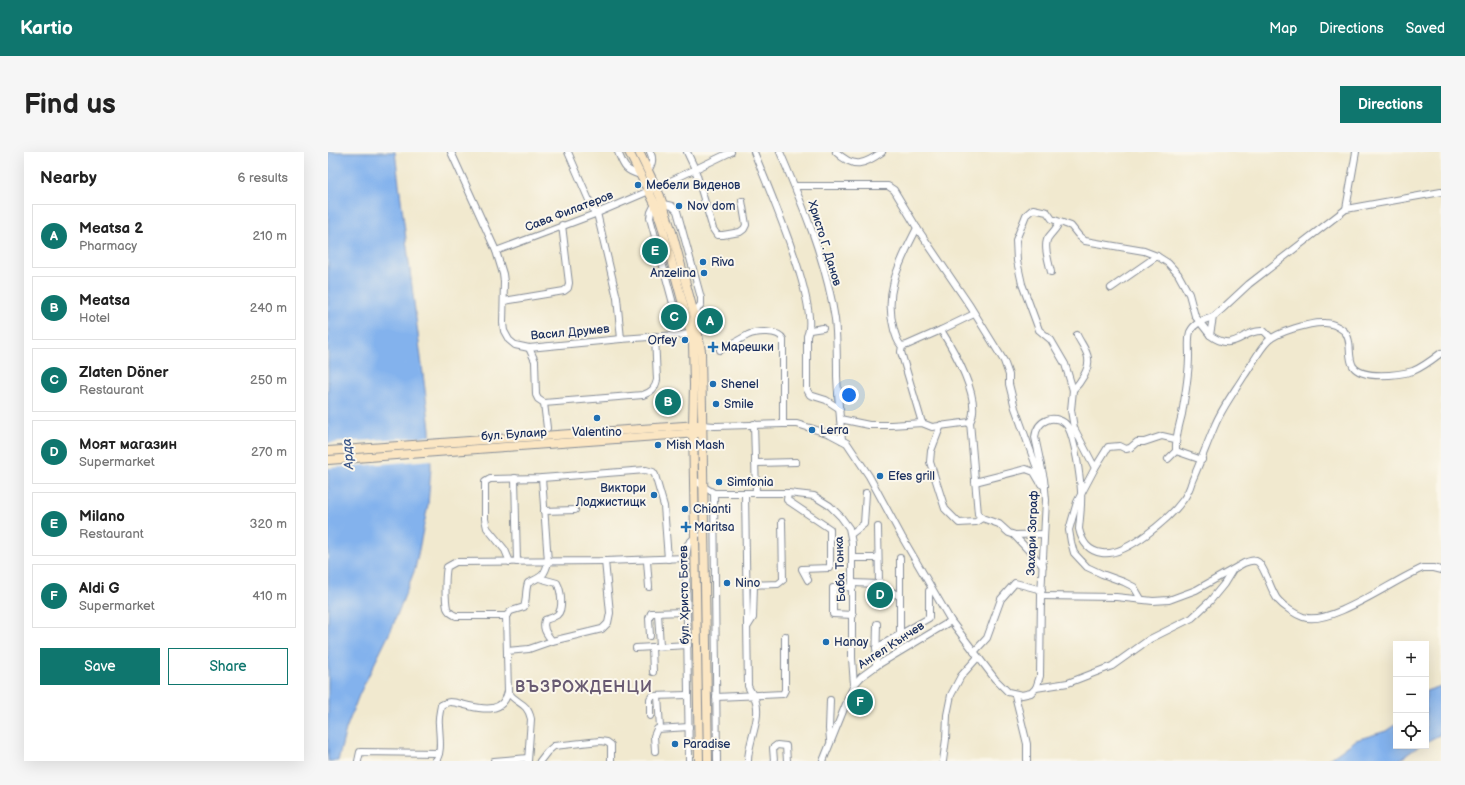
<!DOCTYPE html>
<html lang="en">
<head>
<meta charset="utf-8">
<style>
  :root { --surface:#fff; --page:#f6f6f6; --text:#222; --muted:#767676; --line:#e0e0e0; --accent:#0f766e }
  body { margin:0; font-family:"Balsamiq Sans",sans-serif; background:var(--page); color:var(--text) }
  .controls { position:absolute; right:12px; bottom:12px; display:grid; overflow:hidden; border-radius:0px; box-shadow:0 4px 16px #0002 }
  .controls button { width:36px; height:36px; display:grid; place-items:center; padding:0; border:0; border-bottom:1px solid var(--line); background:var(--surface); color:var(--text); font:20px sans-serif }
  .you { position:absolute; left:521px; top:243px; width:14px; height:14px; margin:-10px; border:3px solid #fff; border-radius:50%; background:#1a73e8; box-shadow:0 0 0 6px #1a73e833 }
  .badge { display:grid; place-items:center; width:26px; height:26px; border-radius:50%; background:var(--accent); color:#fff; font-size:13px; font-weight:700 }
  .pin { position:absolute; translate:-50% -50%; border:2px solid #fff; box-shadow:0 1px 4px #0006 }
  .list { margin:0; padding:0; list-style:none }
  h2 { display:flex; justify-content:space-between; align-items:center; height:52px; margin:0; padding:0 16px; font-size:17px }
  h2 small { font-size:13px; font-weight:400; color:var(--muted) }
  .list li { display:grid; grid-template-columns:26px 1fr auto; gap:12px; align-items:center; box-sizing:border-box; height:64px; margin:0 8px 8px; padding:0 8px; border:1px solid var(--line); border-radius:0px }
  .list b { display:block; font-size:15px; white-space:nowrap }
  .list p { margin:0; font-size:13px; white-space:nowrap; color:var(--muted) }
  .list em { font-size:13px; font-style:normal; color:var(--muted) }
  .actions { display:flex; gap:8px; padding:12px 16px }
  .actions a { flex:1; padding:9px 0; border:1px solid var(--accent); border-radius:0px; text-align:center; font-size:14px; color:var(--accent) }
  .actions .main { background:var(--accent); color:#fff }
  .icon { flex:none; width:22px; height:22px; fill:none; stroke:currentColor; stroke-width:2; stroke-linecap:round; stroke-linejoin:round }
  .map { position:relative; flex:none; width:1113px; height:609px; overflow:hidden; border-radius:0px }
  header { display:flex; align-items:center; gap:24px; box-sizing:border-box; height:56px; padding:0 20px; background:var(--accent); color:#fff }
  header strong { font-size:19px }
  nav { display:flex; gap:22px; margin-inline-start:auto; font-size:14px }
  .intro { display:flex; align-items:center; justify-content:space-between; box-sizing:border-box; height:96px; padding:0 24px }
  h1 { margin:0; font-size:28px }
  .button { padding:10px 18px; border-radius:0px; background:var(--accent); color:#fff; font-size:14px; font-weight:700 }
  main { display:flex; gap:24px; padding:0 24px }
  aside { flex:1; background:var(--surface); border-radius:0px; box-shadow:0 4px 16px #0002 }
  .map>svg:first-child { display:block }
  .water { fill:#83b2ed; stroke:#4f70a6 }
  .pier { fill:#f1e9cf }
  .lines { fill:none; stroke-linecap:round; stroke-linejoin:round }
  .street-casing { stroke:#868c96; stroke-width:8 }
  .secondary-casing { stroke:#868c96; stroke-width:10 }
  .street { stroke:#fff; stroke-width:6 }
  .secondary { stroke:#fbe6c3; stroke-width:8 }
  .poi-dot { fill:#1f6fb2; stroke:#fbf7ec; stroke-width:1.5 }
  .labels { text-anchor:middle; stroke-width:4; stroke-linejoin:round; paint-order:stroke }
  .poi-label { font-size:12px; fill:#1b2f5e; stroke:#fbf7ec; text-anchor:start }
  .street-label { font-size:12px; fill:#1b2f5e; stroke:#fbf7ec }
  .water-label { font-size:13px; font-style:italic; fill:#3a5689; stroke:#fbf7ec }
  .district-label { font-size:16px; font-weight:bold; letter-spacing:1px; fill:#685a72; stroke:#fbf7ec }
</style>
</head>
<body>
<header>
<strong>Kartio</strong>
<nav><a>Map</a><a>Directions</a><a>Saved</a></nav>
</header>
<div class="intro"><h1>Find us</h1><a class="button">Directions</a></div>
<main>
<aside>
<h2>Nearby<small>6 results</small></h2>
<ul class="list">
<li><span class="badge">A</span><div><b>Meatsa 2</b><p>Pharmacy</p></div><em>210 m</em></li>
<li><span class="badge">B</span><div><b>Meatsa</b><p>Hotel</p></div><em>240 m</em></li>
<li><span class="badge">C</span><div><b>Zlaten Döner</b><p>Restaurant</p></div><em>250 m</em></li>
<li><span class="badge">D</span><div><b>Моят магазин</b><p>Supermarket</p></div><em>270 m</em></li>
<li><span class="badge">E</span><div><b>Milano</b><p>Restaurant</p></div><em>320 m</em></li>
<li><span class="badge">F</span><div><b>Aldi G</b><p>Supermarket</p></div><em>410 m</em></li>
</ul>
<div class="actions"><a class="main">Save</a><a>Share</a></div>
</aside>
<div class="map">
<svg width="1113" height="609" viewBox="0 0 1113 609">
  <rect width="100%" height="100%" fill="#fbf7ec"/>
  <filter id="ink" filterUnits="userSpaceOnUse"><feTurbulence type="fractalNoise" baseFrequency=".025" numOctaves="2"/><feDisplacementMap in="SourceGraphic" scale="8" xChannelSelector="R" yChannelSelector="G"/><feConvolveMatrix kernelMatrix="1 2 1 2 8 2 1 2 1" color-interpolation-filters="sRGB"/></filter>
  <filter id="wash" filterUnits="userSpaceOnUse"><feTurbulence type="fractalNoise" baseFrequency=".012" numOctaves="4" result="noise"/><feDisplacementMap in="SourceGraphic" scale="16" xChannelSelector="R" yChannelSelector="G"/><feGaussianBlur stdDeviation="0.9" result="paint"/><feColorMatrix in="noise" values="0 0 0 0 0 0 0 0 0 0 0 0 0 0 0 0 0 1.4 0 .05"/><feComposite in="paint" operator="in"/></filter>
  <g filter="url(#wash)">
    <rect width="100%" height="100%" fill="#f1e9cf"/>
    <g class="water">
      <polygon points="0,0 67,0 102,277 103,316 100,353 87,417 64,476 31,543 18,577 10,609 0,609"/>
      <polygon points="1113,534 1113,582 1098,590 1098,539"/>
      <polygon points="1068,572 1068,594 1091,594 1070,609 996,609 1006,604 1028,588 1058,579"/>
    </g>
    <polygon class="pier" points="104,284 105,308 0,316 0,291"/>
  </g>
  <g filter="url(#ink)">
    <g class="lines">
      <g class="street-casing">
        <g id="street">
          <polyline points="123,0 168,99 175,122 176,130 175,171 176,179 181,188 187,193 201,196 293,187 363,182"/>
          <polyline points="240,0 267,62"/>
          <path d="M290,0C296,14 296,18 312,23"/>
          <polyline points="359,0 367,17 385,77 389,83 395,83 412,80 416,77 418,73 414,49"/>
          <path d="M426,0C439,33 493,155 479,184V238L482,243L498,248L512,257"/>
          <path d="M452,0C475,54 498,108 507,167C509,186 509,205 509,224C510,245 512,267 514,288"/>
          <path d="M508,0C526,17 536,13 554,0"/>
          <path d="M320,19C324,12 326,7 322,0"/>
          <polyline points="468,34 560,34 566,38 589,76 642,154 676,209 681,223 681,232 687,256 711,322 714,325"/>
          <polyline points="327,52 323,60 322,66 347,159 350,163 359,166"/>
          <polyline points="335,52 344,54 349,59 373,146 373,152 366,162"/>
          <polyline points="1018,57 1028,0"/>
          <polyline points="269,61 289,146 293,187"/>
          <path d="M589,76C572,110 555,139 566,178C568,183 569,191 574,194L579,193L613,178L646,162"/>
          <polyline points="168,99 267,62 328,36 403,0"/>
          <path d="M723,120C721,111 715,93 720,86C724,80 729,77 731,70"/>
          <polyline points="783,136 829,104"/>
          <polyline points="176,149 236,139 240,136 241,131 234,73"/>
          <polyline points="482,178 495,176"/>
          <path d="M613,178C625,197 655,248 642,270L650,362L654,366L671,372L681,381L687,383L716,382"/>
          <path d="M943,186L936,179C914,177 907,202 882,183L885,165L892,159L921,132L1018,57L1113,40"/>
          <polyline points="574,194 573,200 594,271"/>
          <polyline points="201,196 207,209 208,243 210,247 216,251 219,276"/>
          <path d="M392,198C402,194 410,188 420,183C429,179 451,178 455,187V272"/>
          <path d="M745,238C752,231 762,217 760,206C759,198 752,190 749,183"/>
          <path d="M216,251L315,243C323,240 327,237 329,228L327,184"/>
          <polyline points="512,267 541,273 563,273 594,271 604,275 642,270"/>
          <polyline points="426,272 428,341"/>
          <path d="M374,273L387,274L455,272H469L502,282L519,291L541,324L574,385L623,469L667,527L680,540L694,543L703,541L708,536L712,524L713,444L718,348L716,327L707,285C708,277 711,271 719,268C726,265 736,268 740,275C747,288 752,324 753,339C754,352 752,364 751,377C754,390 760,399 774,401C797,405 842,366 855,348C859,343 862,336 864,329C872,311 879,292 887,273C894,256 906,240 916,224C924,213 930,199 940,189C949,180 983,170 997,171C1003,171 1011,175 1016,179C1025,188 1019,204 1025,214C1034,228 1071,223 1085,219C1095,215 1104,208 1113,201"/>
          <polyline points="613,273 603,299 602,310 617,357 631,371 648,370 654,366"/>
          <polyline points="848,299 874,308"/>
          <path d="M840,307L848,299C847,285 851,275 854,262C857,243 861,224 861,204C861,197 860,186 862,180C867,170 876,168 885,165"/>
          <polyline points="427,311 468,310"/>
          <polyline points="767,316 780,295 792,294 798,297 802,296 809,290 816,290 834,284 847,287"/>
          <polyline points="187,326 189,410"/>
          <polyline points="366,327 376,335 386,341 460,341 486,344 502,354 513,365 521,376 524,391 524,506 526,533"/>
          <polyline points="647,330 698,317 706,320 713,332 717,334"/>
          <polyline points="386,341 389,609"/>
          <path d="M417,341L420,534C422,540 427,544 428,550C433,568 420,590 420,609"/>
          <polyline points="460,341 459,348 502,377 502,416 474,417 480,428"/>
          <polyline points="216,359 247,358"/>
          <polyline points="550,375 551,432"/>
          <polyline points="523,382 536,372 538,341"/>
          <polyline points="686,383 715,414"/>
          <polyline points="524,406 550,406"/>
          <polyline points="319,409 321,435"/>
          <polyline points="182,410 177,398 159,376 157,367 157,330 162,327 214,326 318,318 325,320 327,323 336,354 340,407"/>
          <path d="M211,426L229,431C233,438 236,457 229,463C226,465 221,467 217,468C214,477 219,482 224,489"/>
          <polyline points="525,431 551,432 571,444"/>
          <polyline points="419,433 450,432 455,428 454,370"/>
          <path d="M713,444L788,445L825,449L841,448L868,438L916,411C921,409 926,407 930,410C937,415 943,440 950,448C956,455 967,462 975,465C1002,475 1067,427 1095,416H1105L1113,418"/>
          <polyline points="813,447 806,435 796,430 774,422 759,415 746,401 743,390 741,378 749,350 767,316 746,276 743,258 745,238 737,212 723,188 711,178 694,132 689,109 688,88 698,63 705,57 719,60 724,67 743,74 751,84 757,89 816,99 829,104 840,111 850,122 861,142 867,164 882,183"/>
          <polyline points="330,461 332,494"/>
          <polyline points="525,463 505,462 505,436 525,435"/>
          <path d="M178,464H128C124,462 121,461 119,456C117,447 117,424 119,415L128,410L277,409L358,406"/>
          <polyline points="420,474 425,466 426,433"/>
          <polyline points="572,483 572,406"/>
          <polyline points="322,484 321,466 323,461 358,460"/>
          <polyline points="324,495 325,520"/>
          <polyline points="308,496 360,493"/>
          <polyline points="548,496 601,466 601,439"/>
          <polyline points="179,499 201,497 224,489 274,477 280,471 282,461 277,409"/>
          <polyline points="646,500 659,486 673,447 687,431 714,438"/>
          <polyline points="548,514 549,472"/>
          <polyline points="708,536 740,531 784,514 822,487 864,466 882,449 896,432 904,419"/>
          <path d="M180,540C189,553 199,549 203,567L200,609"/>
          <polyline points="687,543 699,592 699,609"/>
          <polyline points="330,544 332,576"/>
          <polyline points="388,545 455,542 457,538 457,484"/>
          <polyline points="502,548 501,577 502,588"/>
          <polyline points="322,564 322,547 324,544 360,543"/>
          <polyline points="327,599 326,584 329,577 361,575"/>
          <polyline points="30,609 32,600 111,601"/>
          <path d="M107,609C115,602 111,582 111,572C110,566 112,560 113,553C116,552 119,550 122,550C128,550 135,553 141,554C158,558 175,560 180,540L178,464L183,459L196,455C199,447 197,439 200,431C213,425 217,424 220,410L214,326"/>
          <polyline points="166,609 200,606"/>
          <polyline points="212,609 219,600 226,594 272,589 279,590 283,593 283,609"/>
          <polyline points="361,609 358,406 360,392 369,383"/>
          <polyline points="446,609 445,596 449,593 458,594 459,609"/>
          <polyline points="495,609 522,542 526,533 533,525 548,514 623,469"/>
          <polyline points="615,609 618,587 619,563 623,543 633,524 650,505"/>
        </g>
      </g>
      <g class="secondary-casing">
        <g id="secondary">
          <polyline points="301,0 327,52 334,74 363,182 365,191 366,233 365,274 371,609"/>
          <polyline points="311,0 332,44 344,80 366,162 373,199 380,609"/>
          <polyline points="0,299 370,273"/>
          <polyline points="0,308 370,281"/>
        </g>
      </g>
      <use href="#street" class="street"/>
      <use href="#secondary" class="secondary"/>
    </g>
  </g>
  <g class="poi-dot">
    <circle cx="310" cy="33" r="4"/>
    <circle cx="351" cy="54" r="4"/>
    <circle cx="375" cy="110" r="4"/>
    <circle cx="376" cy="121" r="4"/>
    <circle cx="357" cy="188" r="4"/>
    <path d="M383 189h4v4h4v4h-4v4h-4v-4h-4v-4h4z"/>
    <circle cx="385" cy="232" r="4"/>
    <circle cx="388" cy="252" r="4"/>
    <circle cx="269" cy="266" r="4"/>
    <circle cx="484" cy="278" r="4"/>
    <circle cx="330" cy="293" r="4"/>
    <circle cx="552" cy="324" r="4"/>
    <circle cx="391" cy="330" r="4"/>
    <circle cx="326" cy="343" r="4"/>
    <circle cx="357" cy="357" r="4"/>
    <path d="M356 369h4v4h4v4h-4v4h-4v-4h-4v-4h4z"/>
    <circle cx="399" cy="431" r="4"/>
    <circle cx="498" cy="490" r="4"/>
    <circle cx="347" cy="592" r="4"/>
  </g>
  <g class="labels">
    <g class="poi-label">
      <text x="318" y="37">Мебели Виденов</text>
      <text x="359" y="58">Nov dom</text>
      <text x="383" y="114">Riva</text>
      <text x="368" y="125" text-anchor="end">Anzelina</text>
      <text x="349" y="192" text-anchor="end">Orfey</text>
      <text x="393" y="199">Марешки</text>
      <text x="393" y="236">Shenel</text>
      <text x="396" y="256">Smile</text>
      <text x="492" y="282">Lerra</text>
      <text x="269" y="284" text-anchor="middle">Valentino</text>
      <text x="338" y="297">Mish Mash</text>
      <text x="560" y="328">Efes grill</text>
      <text x="399" y="334">Simfonia</text>
      <text x="318" y="340" text-anchor="end">Виктори<tspan x="318" dy="14">Лоджистищк</tspan></text>
      <text x="365" y="361">Chianti</text>
      <text x="366" y="379">Maritsa</text>
      <text x="407" y="435">Nino</text>
      <text x="506" y="494">Hanay</text>
      <text x="355" y="596">Paradise</text>
    </g>
    <g class="street-label">
      <text transform="translate(241 59) rotate(-21)" y="4">Сава Филатеров</text>
      <text transform="translate(497 91) rotate(73)" y="4">Христо Г. Данов</text>
      <text transform="translate(242 180) rotate(-5)" y="4">Васил Друмев</text>
      <text transform="translate(186 282) rotate(-4)" y="4">бул. Булаир</text>
      <text transform="translate(704 381) rotate(-88)" y="4">Захари Зограф</text>
      <text transform="translate(512 417) rotate(-92)" y="4">Баба Тонка</text>
      <text transform="translate(356 443) rotate(-91)" y="4">бул. Христо Ботев</text>
      <text transform="translate(563 493) rotate(-33)" y="4">Ангел Кънчев</text>
    </g>
    <g class="water-label">
      <text transform="translate(19 302) rotate(-95)" y="5">Арда</text>
    </g>
    <g class="district-label">
      <text x="256" y="540">ВЪЗРОЖДЕНЦИ</text>
    </g>
  </g>
</svg>
<div class="controls">
<button>+</button>
<button>−</button>
<button><svg class="icon" aria-label="locate" viewBox="0 0 24 24"><circle cx="12" cy="12" r="6"/><path d="M12 2v4M12 18v4M2 12h4M18 12h4"/></svg></button>
</div>
<div class="you"></div>
<div class="pin badge" style="left:382px;top:169px">A</div>
<div class="pin badge" style="left:340px;top:250px">B</div>
<div class="pin badge" style="left:346px;top:165px">C</div>
<div class="pin badge" style="left:552px;top:443px">D</div>
<div class="pin badge" style="left:327px;top:99px">E</div>
<div class="pin badge" style="left:532px;top:550px">F</div>
</div>
</main>
</body>
</html>
